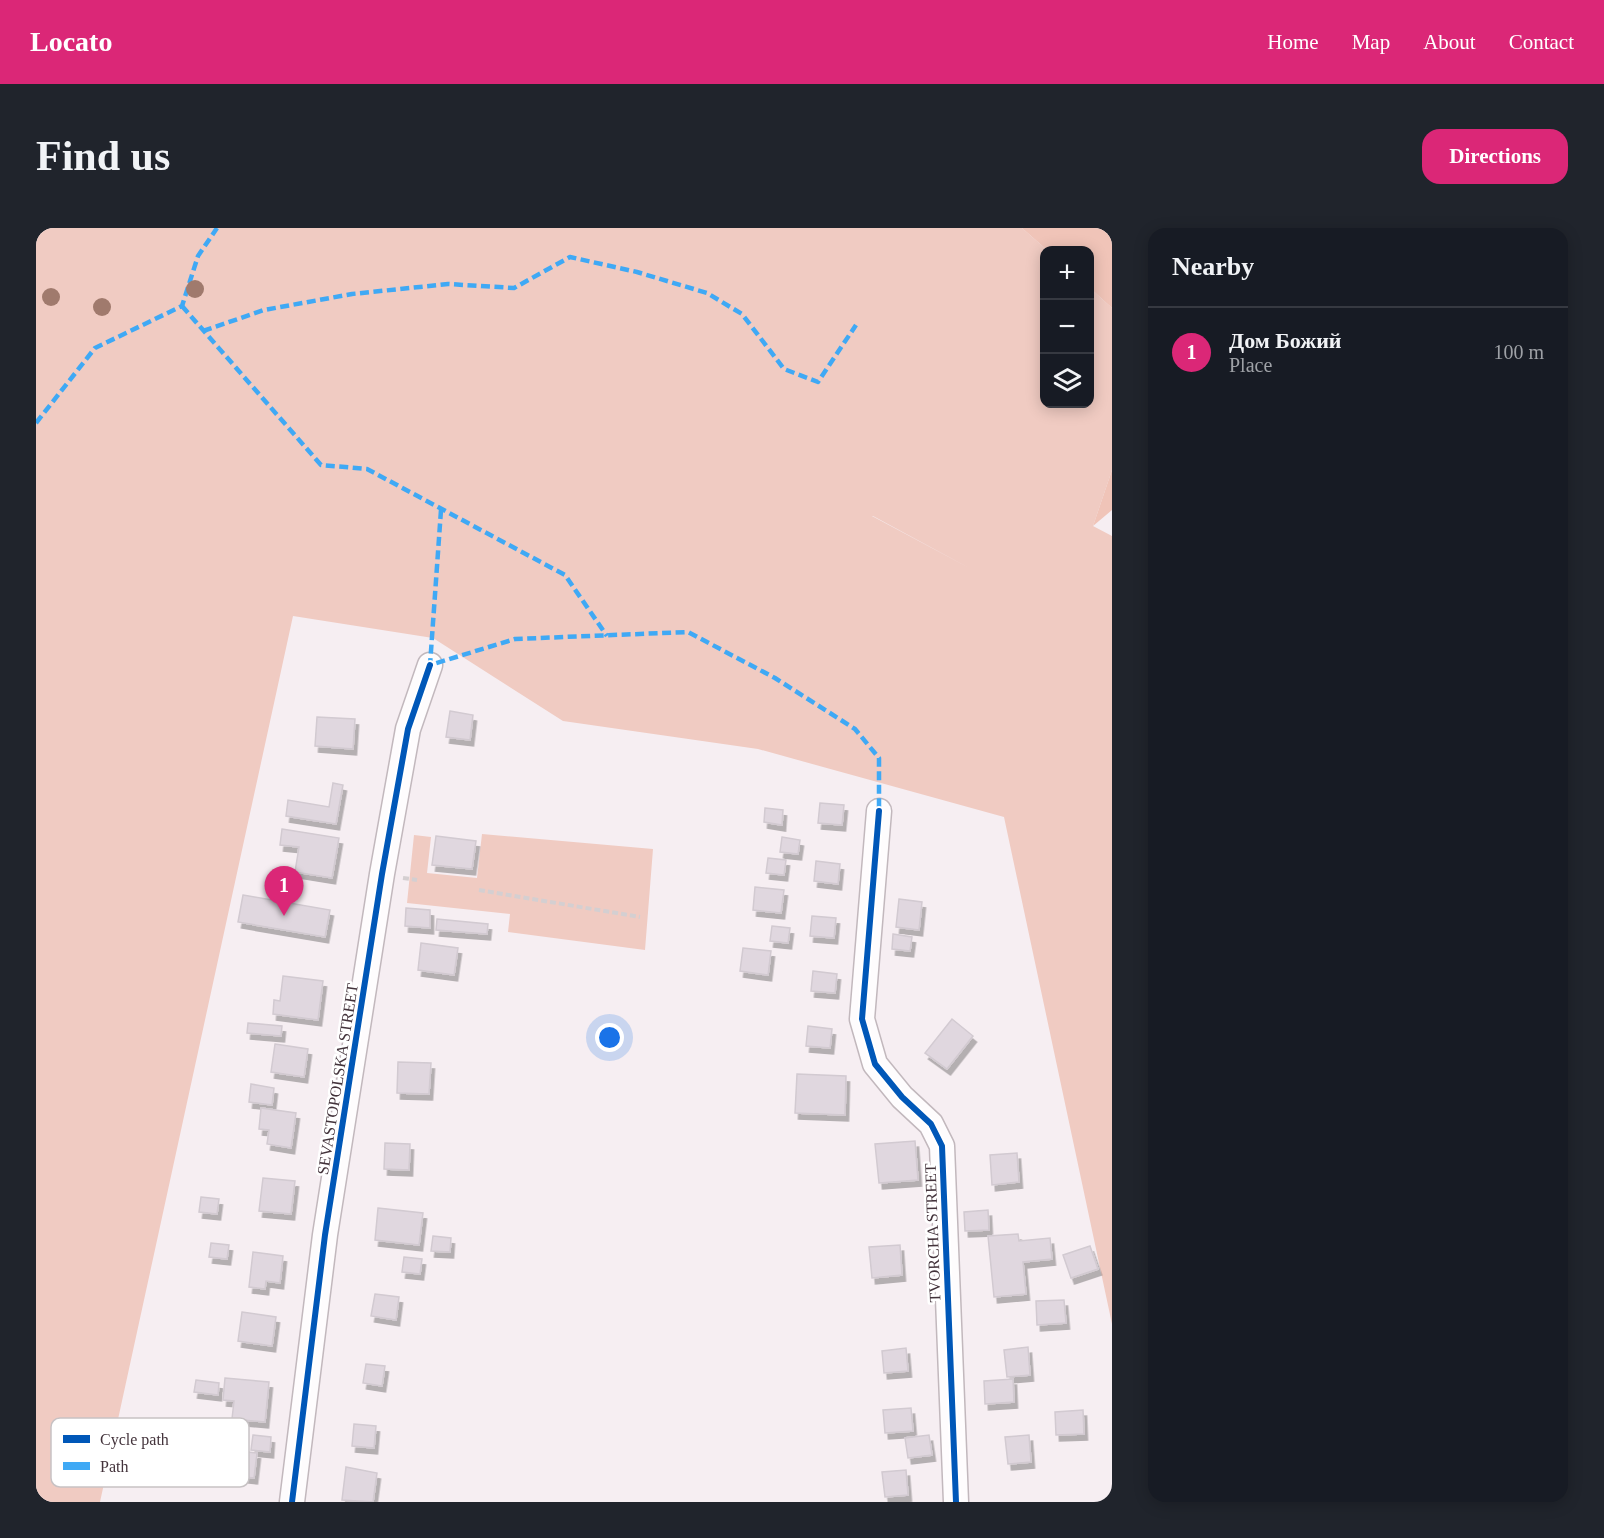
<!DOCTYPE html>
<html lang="en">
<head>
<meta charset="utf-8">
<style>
  :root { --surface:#171b24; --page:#20242c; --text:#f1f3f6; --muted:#9ea1a6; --line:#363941; --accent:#db2777 }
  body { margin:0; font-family:"Times New Roman",serif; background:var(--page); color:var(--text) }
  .controls { position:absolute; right:18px; top:18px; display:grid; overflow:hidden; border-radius:12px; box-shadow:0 3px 15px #0003 }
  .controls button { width:54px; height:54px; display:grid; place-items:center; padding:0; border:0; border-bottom:2px solid var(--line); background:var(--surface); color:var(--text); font:30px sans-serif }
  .you { position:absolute; left:574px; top:810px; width:21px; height:21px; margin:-15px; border:4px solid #fff; border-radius:50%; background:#1a73e8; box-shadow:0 0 0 9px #1a73e833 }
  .badge { display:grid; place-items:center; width:39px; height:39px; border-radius:50%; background:var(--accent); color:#fff; font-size:20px; font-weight:700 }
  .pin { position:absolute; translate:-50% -50px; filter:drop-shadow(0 2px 3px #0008) }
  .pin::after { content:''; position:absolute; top:32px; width:21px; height:18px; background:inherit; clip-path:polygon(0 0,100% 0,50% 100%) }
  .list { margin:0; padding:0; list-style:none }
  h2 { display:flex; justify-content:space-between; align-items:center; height:78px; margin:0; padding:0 24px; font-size:26px }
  h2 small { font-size:20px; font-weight:400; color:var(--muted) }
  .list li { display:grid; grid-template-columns:39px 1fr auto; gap:18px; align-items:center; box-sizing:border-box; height:90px; padding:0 24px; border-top:2px solid var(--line) }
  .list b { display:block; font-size:22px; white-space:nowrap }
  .list p { margin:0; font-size:20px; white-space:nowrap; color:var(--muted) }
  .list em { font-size:20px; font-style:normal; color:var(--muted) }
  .icon { flex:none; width:33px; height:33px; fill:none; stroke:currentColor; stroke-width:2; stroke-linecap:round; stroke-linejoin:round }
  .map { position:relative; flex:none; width:1076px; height:1274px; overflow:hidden; border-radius:18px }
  header { display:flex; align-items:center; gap:36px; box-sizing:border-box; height:84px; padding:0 30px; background:var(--accent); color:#fff }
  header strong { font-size:28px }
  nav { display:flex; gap:33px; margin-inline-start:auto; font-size:21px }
  .intro { display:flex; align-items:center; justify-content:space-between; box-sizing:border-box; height:144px; padding:0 36px }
  h1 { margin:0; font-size:42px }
  .button { padding:15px 27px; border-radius:18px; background:var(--accent); color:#fff; font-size:21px; font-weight:700 }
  main { display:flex; gap:36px; padding:0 36px }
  aside { flex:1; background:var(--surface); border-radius:18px; box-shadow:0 3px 15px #0003 }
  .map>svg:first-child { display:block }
  .green { fill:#f0cbc2; fill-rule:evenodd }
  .forest { fill:#f0c4b8 }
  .building { fill:#e0d7df; stroke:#d2cad1; stroke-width:1.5; filter:url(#shadow) }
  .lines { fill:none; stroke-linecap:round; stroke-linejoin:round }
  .minor-casing { stroke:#c2b8bd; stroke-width:27 }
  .path { stroke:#d4cfd1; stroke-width:4; stroke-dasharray:6 3; stroke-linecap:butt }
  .minor { stroke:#fefcfd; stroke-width:24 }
  .quiet { stroke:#3fa9f5; stroke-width:4.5; stroke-dasharray:9 4.5; stroke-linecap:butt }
  .cycleway-casing { stroke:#fff; stroke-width:10 }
  .cycleway { stroke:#0057b8; stroke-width:6 }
  .tree { fill:#a07a6d }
  .labels { text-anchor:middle; stroke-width:5; stroke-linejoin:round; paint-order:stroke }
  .street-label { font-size:16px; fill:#43333b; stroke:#fff }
  .key { fill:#fff; stroke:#c7c2c4; stroke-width:1.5 }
  .key-label { font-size:16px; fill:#43333b }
</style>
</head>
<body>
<header>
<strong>Locato</strong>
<nav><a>Home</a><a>Map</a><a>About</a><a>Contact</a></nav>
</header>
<div class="intro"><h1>Find us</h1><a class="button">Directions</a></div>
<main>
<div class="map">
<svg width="1076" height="1274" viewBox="0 0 1076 1274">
  <defs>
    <filter id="shadow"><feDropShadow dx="3.5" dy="6" stdDeviation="0" flood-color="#0004"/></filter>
  </defs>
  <rect width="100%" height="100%" fill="#f6eef2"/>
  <g class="green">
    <path d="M0,0H986L1011,22H1008V176H1054V60L1076,80V242L1057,298L1076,308V1096L968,589L722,521L527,493L397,410L257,388L64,1274H0ZM836,288H837L937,342Z"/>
    <polygon points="446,606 617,621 609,722 472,704 474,686 371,675 378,607 395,609 391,645 441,650"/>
  </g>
  <g class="forest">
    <polygon points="986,0 1076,0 1076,80 1054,60 1054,22 1011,22"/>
    <polygon points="1076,242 1076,282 1057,298"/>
  </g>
  <g class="building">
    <polygon points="414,483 437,487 434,512 410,509"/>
    <polygon points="281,489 319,491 317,521 279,518"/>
    <polygon points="297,555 307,557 300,596 250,588 252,572 293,579"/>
    <polygon points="784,575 808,577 806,597 782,595"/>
    <polygon points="729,580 747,582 746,597 728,594"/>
    <polygon points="246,601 303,610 296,650 259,644 263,619 244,617"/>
    <polygon points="400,608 440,613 436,641 396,637"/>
    <polygon points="746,609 764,612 762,626 744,624"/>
    <polygon points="732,630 750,632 748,647 730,645"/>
    <polygon points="780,633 804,636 802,656 778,653"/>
    <polygon points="719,659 748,662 745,685 717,682"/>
    <polygon points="207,667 294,682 289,709 202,694"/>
    <polygon points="863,671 886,674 883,702 860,699"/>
    <polygon points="370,680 394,682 394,700 369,698"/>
    <polygon points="776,688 800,690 798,710 774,708"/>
    <polygon points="401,691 452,696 451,706 400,702"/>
    <polygon points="736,698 754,700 752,715 734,713"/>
    <polygon points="857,706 876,709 874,723 856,721"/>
    <polygon points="385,715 422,720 418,747 382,742"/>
    <polygon points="707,720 735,723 732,747 704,743"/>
    <polygon points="777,743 801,746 799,765 775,763"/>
    <polygon points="247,748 287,753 282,792 237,786 238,772 244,773"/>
    <polygon points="916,791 937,808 911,841 889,825"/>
    <polygon points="212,795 246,798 245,808 211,805"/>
    <polygon points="772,798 796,801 794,820 770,818"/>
    <polygon points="239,816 272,821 268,849 235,844"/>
    <polygon points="362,834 395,835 393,866 361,865"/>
    <polygon points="761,846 810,848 809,887 759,885"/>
    <polygon points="215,856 238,860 236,877 213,874"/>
    <polygon points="225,880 260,885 255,920 231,916 233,902 223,901"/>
    <polygon points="879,913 882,952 843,955 839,916"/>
    <polygon points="349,915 374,916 373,942 348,941"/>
    <polygon points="981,925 983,954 956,957 954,927"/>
    <polygon points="227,950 259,953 255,986 223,983"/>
    <polygon points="165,969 183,971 181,986 163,984"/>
    <polygon points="342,980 387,985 383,1017 339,1012"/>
    <polygon points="952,982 953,1002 929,1003 928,984"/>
    <polygon points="982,1006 983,1013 1014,1010 1016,1031 987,1034 990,1066 958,1069 952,1008"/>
    <polygon points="397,1008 415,1010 414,1024 395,1023"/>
    <polygon points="175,1015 193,1017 191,1031 173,1029"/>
    <polygon points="864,1017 866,1047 836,1050 833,1019"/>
    <polygon points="1054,1018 1062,1041 1035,1050 1027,1027"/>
    <polygon points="217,1024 247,1028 244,1055 230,1053 229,1061 213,1059"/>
    <polygon points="368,1029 386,1031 384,1046 366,1044"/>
    <polygon points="339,1066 363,1069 360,1092 335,1088"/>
    <polygon points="1028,1072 1030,1095 1001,1097 1000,1073"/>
    <polygon points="206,1084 240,1089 236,1118 202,1113"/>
    <polygon points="992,1119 994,1147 971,1149 968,1122"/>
    <polygon points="870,1120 872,1143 848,1145 846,1123"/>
    <polygon points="330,1136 349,1138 346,1158 327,1155"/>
    <polygon points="189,1150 233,1154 229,1194 196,1191 198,1173 187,1172"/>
    <polygon points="977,1151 978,1174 949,1176 948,1153"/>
    <polygon points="160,1152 183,1155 182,1167 158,1164"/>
    <polygon points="875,1180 877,1203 849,1205 847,1182"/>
    <polygon points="1047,1182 1048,1206 1020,1207 1019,1184"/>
    <polygon points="318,1196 340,1198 338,1220 316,1218"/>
    <polygon points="217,1207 235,1209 234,1224 215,1222"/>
    <polygon points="893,1207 896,1227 872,1230 869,1210"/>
    <polygon points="993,1207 995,1234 972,1236 969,1209"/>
    <polygon points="187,1221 221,1225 218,1250 183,1246"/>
    <polygon points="310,1239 341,1245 337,1274 306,1272"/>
    <polygon points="870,1242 872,1267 849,1269 846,1244"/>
  </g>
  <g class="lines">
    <g class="minor-casing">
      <g id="minor">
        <polyline points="843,583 826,791 839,836 866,869 895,896 906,918 920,1274"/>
        <polyline points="256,1274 289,1007 346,646 372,501 394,437"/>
      </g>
    </g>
    <g class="path">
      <polyline points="367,650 381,652"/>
      <polyline points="443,662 604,689"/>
    </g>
    <use href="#minor" class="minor"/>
    <g class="quiet">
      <polyline points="146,78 285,237 331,241 529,347 571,408"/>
      <polyline points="167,103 228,82 316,66 412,56 478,60 534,29 601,44 671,65 706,86 748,141 782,154 820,97"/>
      <polyline points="0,195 59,120 146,78 162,28 181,0"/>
      <polyline points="405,282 394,437 479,411 652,404 739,450 819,501 843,530 843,583"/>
    </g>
    <g class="cycleway-casing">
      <g id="cycleway">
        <polyline points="843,583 826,791 839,836 866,869 895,896 906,918 920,1274"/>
        <polyline points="256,1274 289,1007 346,646 372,501 394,437"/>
      </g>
    </g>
    <use href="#cycleway" class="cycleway"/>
  </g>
  <g class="tree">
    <circle cx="159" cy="61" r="9"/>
    <circle cx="15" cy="69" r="9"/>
    <circle cx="66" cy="79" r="9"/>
  </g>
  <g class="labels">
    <g class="street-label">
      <text transform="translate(301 851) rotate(-81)" y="6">SEVASTOPOLSKA STREET</text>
      <text transform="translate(896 1005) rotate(-92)" y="6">TVORCHA STREET</text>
    </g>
  </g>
  <rect x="15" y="1190" width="198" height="69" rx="9" class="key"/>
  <rect x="27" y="1207" width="27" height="8" fill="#0057b8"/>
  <rect x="27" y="1234" width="27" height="8" fill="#3fa9f5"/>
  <g class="key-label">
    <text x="64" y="1217">Cycle path</text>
    <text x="64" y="1244">Path</text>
  </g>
</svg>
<div class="controls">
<button>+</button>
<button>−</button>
<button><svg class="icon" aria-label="layers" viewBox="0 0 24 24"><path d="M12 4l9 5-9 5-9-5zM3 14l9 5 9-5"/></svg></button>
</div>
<div class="you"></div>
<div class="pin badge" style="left:248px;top:688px">1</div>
</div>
<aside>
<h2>Nearby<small></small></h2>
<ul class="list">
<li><span class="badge">1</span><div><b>Дом Божий</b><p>Place</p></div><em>100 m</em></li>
</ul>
</aside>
</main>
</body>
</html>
